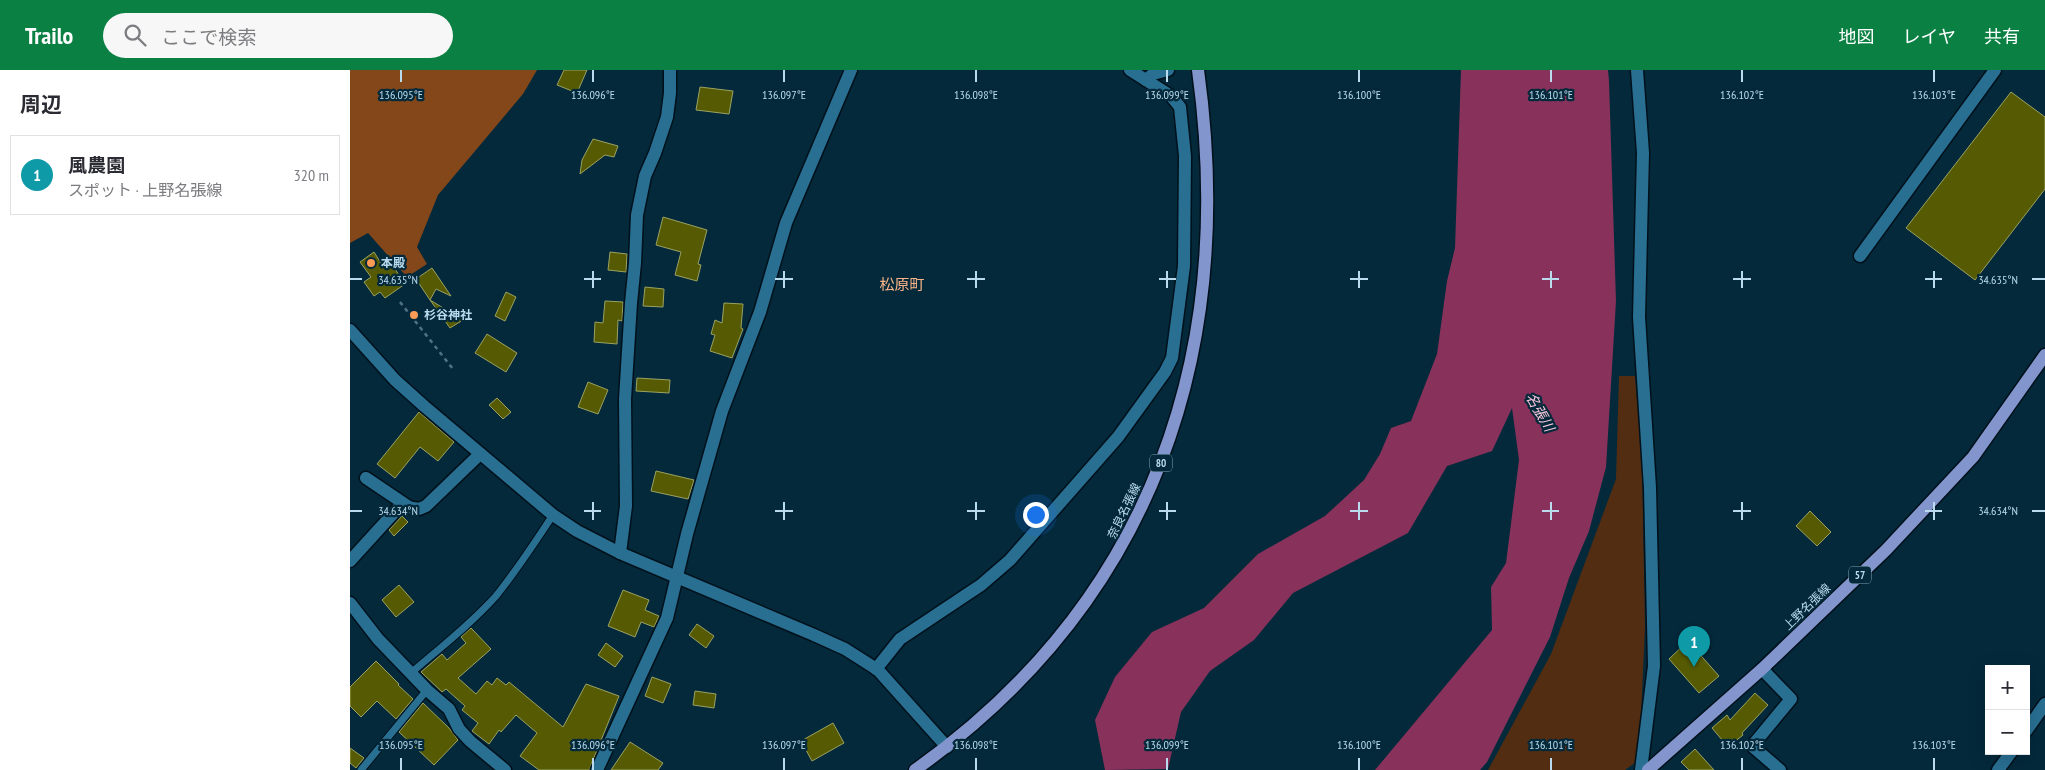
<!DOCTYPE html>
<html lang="ja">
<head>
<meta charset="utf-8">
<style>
  :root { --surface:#fff; --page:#f7f7f7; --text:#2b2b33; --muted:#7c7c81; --line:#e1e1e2; --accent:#0b8043 }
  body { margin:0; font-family:"PT Sans Narrow","Noto Sans JP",sans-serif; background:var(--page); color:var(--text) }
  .controls { position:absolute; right:15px; bottom:15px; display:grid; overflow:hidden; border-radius:0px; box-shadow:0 5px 20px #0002 }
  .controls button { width:45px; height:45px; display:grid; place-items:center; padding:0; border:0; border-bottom:1px solid var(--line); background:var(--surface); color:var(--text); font:25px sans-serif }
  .you { position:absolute; left:685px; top:444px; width:18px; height:18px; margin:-12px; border:4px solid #fff; border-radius:50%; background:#1a73e8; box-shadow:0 0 0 8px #1a73e833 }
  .badge { display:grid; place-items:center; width:32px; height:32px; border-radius:50%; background:var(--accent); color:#fff; font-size:16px; font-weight:700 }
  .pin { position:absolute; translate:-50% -41px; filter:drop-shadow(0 1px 2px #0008) }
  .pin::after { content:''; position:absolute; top:26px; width:18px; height:15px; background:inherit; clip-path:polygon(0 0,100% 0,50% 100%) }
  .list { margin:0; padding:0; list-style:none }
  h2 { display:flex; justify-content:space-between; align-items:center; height:65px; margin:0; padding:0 20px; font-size:21px }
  h2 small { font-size:16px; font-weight:400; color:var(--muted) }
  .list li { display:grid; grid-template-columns:32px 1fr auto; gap:15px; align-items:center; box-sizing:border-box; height:80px; margin:0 10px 10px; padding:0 10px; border:1px solid var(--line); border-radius:0px }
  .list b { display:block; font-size:19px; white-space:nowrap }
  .list p { margin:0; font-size:16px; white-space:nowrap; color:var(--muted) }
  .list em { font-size:16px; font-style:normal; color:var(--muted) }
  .icon { flex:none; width:28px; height:28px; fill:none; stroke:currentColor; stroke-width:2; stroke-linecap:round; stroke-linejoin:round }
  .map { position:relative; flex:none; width:1695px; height:700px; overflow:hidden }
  header { display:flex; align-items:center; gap:30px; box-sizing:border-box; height:70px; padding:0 25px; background:var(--accent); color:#fff }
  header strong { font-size:24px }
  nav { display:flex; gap:28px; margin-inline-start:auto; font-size:18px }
  .search { width:350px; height:45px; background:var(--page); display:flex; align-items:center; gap:12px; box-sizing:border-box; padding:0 18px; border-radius:28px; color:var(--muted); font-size:19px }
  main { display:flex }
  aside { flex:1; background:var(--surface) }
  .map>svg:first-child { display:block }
  .green { fill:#532d12 }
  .forest { fill:#83471a }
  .water { fill:#88325b }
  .building { fill:#565b03; stroke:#9ba261 }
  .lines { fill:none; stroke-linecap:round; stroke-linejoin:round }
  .service-casing { stroke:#00111b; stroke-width:9 }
  .minor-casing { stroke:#00111b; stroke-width:15 }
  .tertiary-casing { stroke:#00111b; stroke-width:15 }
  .primary-casing { stroke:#00111b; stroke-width:15 }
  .path { stroke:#4f7285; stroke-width:2.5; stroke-dasharray:4 4; stroke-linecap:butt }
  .service { stroke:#296f92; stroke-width:7 }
  .minor { stroke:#296f92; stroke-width:12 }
  .tertiary { stroke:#296f92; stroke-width:12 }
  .primary { stroke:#8395cd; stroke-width:12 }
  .ticks { fill:none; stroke:#badbee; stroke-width:2 }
  .poi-dot { fill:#fe9c57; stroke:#03293b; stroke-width:2 }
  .labels { text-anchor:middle; stroke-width:4.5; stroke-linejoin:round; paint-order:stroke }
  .shield { fill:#03293b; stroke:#83a6b8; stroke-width:1 }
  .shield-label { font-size:11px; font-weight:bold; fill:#badbee }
  .poi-label { font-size:12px; font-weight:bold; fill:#badbee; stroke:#03293b; text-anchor:start }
  .street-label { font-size:12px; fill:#badbee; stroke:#03293b }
  .water-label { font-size:14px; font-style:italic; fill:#fac7da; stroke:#03293b }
  .quarter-label { font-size:15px; fill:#f9b487; stroke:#03293b }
  .ticks-label { font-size:12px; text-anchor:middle; fill:#badbee; stroke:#03293b; stroke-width:4.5; stroke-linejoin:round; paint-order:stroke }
</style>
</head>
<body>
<header>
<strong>Trailo</strong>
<div class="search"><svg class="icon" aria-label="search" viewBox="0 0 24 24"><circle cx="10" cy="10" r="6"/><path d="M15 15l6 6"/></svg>ここで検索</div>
<nav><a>地図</a><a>レイヤ</a><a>共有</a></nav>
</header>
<main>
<aside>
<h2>周辺<small></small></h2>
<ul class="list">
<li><span class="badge" style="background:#0f9aa8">1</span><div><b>風農園</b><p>スポット · 上野名張線</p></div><em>320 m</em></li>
</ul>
</aside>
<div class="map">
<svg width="1695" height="700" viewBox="0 0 1695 700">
  <rect width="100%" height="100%" fill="#03293b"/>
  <polygon class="green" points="1269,306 1285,306 1292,392 1295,558 1289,690 1275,700 1138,700 1201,584 1266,409"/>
  <polygon class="forest" points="0,0 187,0 173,24 88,125 67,177 77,194 57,207 18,163 0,173"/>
  <polygon class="water" points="1111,0 1258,0 1259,11 1266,231 1256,397 1239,461 1219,508 1200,567 1137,692 1130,700 1025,700 1142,560 1141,517 1156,493 1169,390 1162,338 1142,381 1097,396 1058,463 943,523 904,570 860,601 831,642 818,699 755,700 745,650 765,607 802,562 854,538 908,484 975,446 1014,410 1030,384 1041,358 1061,351 1087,284 1097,211 1105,178"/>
  <g class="building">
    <polygon points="214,0 237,0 227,23 207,15"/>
    <polygon points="350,17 383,21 379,44 346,40"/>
    <polygon points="1661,22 1695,47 1695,119 1625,210 1556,158"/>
    <polygon points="243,69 268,76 264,87 255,85 230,104 232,90"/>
    <polygon points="313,147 357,160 348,194 351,195 347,211 325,205 331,182 306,175"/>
    <polygon points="24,182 34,198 41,193 55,214 35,228 30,222 24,226 14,212 21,207 10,192"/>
    <polygon points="260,182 277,184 276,202 258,200"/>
    <polygon points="82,198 101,226 86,219 80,230 66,209"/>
    <polygon points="295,217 314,219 313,237 293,236"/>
    <polygon points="156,222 166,227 155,251 145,246"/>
    <polygon points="80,230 113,250 100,258"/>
    <polygon points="255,231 273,232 272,251 268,250 267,274 244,272 245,252 253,253"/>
    <polygon points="374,233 393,234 391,258 393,259 382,288 360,281 365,265 361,264 365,250 372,253"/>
    <polygon points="137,264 167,283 156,302 125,283"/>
    <polygon points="287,308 320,310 319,323 286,321"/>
    <polygon points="238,312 258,320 248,344 228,337"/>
    <polygon points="147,328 161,342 153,349 139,335"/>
    <polygon points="69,342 104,372 88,391 70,377 45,408 27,394"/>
    <polygon points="306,401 344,410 338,429 301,421"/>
    <polygon points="1460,441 1481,462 1467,476 1446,456"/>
    <polygon points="52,446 58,452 44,466 39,460"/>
    <polygon points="49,515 64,532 46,547 32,530"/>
    <polygon points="273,520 299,530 295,540 309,546 304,557 291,552 285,567 258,556"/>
    <polygon points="347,554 364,566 356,578 339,565"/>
    <polygon points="121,558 141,579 108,608 126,624 137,611 142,615 147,608 156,615 159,612 213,657 236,614 269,626 239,700 189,700 170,686 187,663 166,645 151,662 149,660 139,674 122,661 128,653 112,640 115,636 96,619 92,622 71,602 92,584 97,590 116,573 111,567"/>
    <polygon points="1338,571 1369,606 1349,623 1319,589"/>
    <polygon points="256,573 273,586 265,597 248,585"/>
    <polygon points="26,591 49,614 48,615 63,629 46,649 27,631 11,647 0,636 0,617"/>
    <polygon points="302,607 321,614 313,633 295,626"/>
    <polygon points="345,621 366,624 364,638 343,635"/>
    <polygon points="1405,623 1418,635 1392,663 1393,665 1378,677 1362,658 1377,645 1380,650"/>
    <polygon points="73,633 99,658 108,670 84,695 49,662"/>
    <polygon points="483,653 494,673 462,691 451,671"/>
    <polygon points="280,672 313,693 308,700 261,700"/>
    <polygon points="0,678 14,688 6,698 0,693"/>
    <polygon points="1345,679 1364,700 1339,700 1331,692"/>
  </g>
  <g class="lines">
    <g class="service-casing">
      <g id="service">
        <path d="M61,603C90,578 121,554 146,526C167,500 185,472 203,445"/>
        <polyline points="11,700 77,620"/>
      </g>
    </g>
    <g class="minor-casing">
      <g id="minor">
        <polyline points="1287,0 1293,83 1289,247 1300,418 1304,596 1291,700"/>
        <polyline points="796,10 803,4 818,0"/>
        <polyline points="1510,186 1645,0"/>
        <polyline points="16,408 59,437"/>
        <polyline points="270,483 276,436 275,329 281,233 285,193 287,145 295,106 305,83 317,47 320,23 320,0"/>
        <polyline points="0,491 50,436 69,439 76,436 130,384"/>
        <polyline points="0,533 28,569 77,620 99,639 109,659 120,671 155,700"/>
        <polyline points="526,599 550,569 631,515 660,490 768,367 815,302 822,288 834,196 835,86 830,37 821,26 780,0"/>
        <polyline points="1412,599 1441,629 1402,676 1430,700"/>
        <polyline points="1676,661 1695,634"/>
        <polyline points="247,700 317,548 337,464 372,341 410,242 436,153 501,0"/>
        <polyline points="1648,700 1662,681"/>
      </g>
    </g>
    <g class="tertiary-casing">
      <polyline id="tertiary" points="0,260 45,310 74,336 203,445 227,461 270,483 464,565 495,579 528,600 597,677"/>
    </g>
    <g class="primary-casing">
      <g id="primary">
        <path d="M565,700C803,531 887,283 848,0"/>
        <polyline points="1298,700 1412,599 1536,480 1623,387 1695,285"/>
      </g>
    </g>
    <polyline class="path" points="50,232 103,299"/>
    <use href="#service" class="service"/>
    <use href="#minor" class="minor"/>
    <use href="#tertiary" class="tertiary"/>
    <use href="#primary" class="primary"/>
  </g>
  <path class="ticks" d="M51,0V12M243,0V12M434,0V12M626,0V12M817,0V12M1009,0V12M1201,0V12M1392,0V12M1584,0V12M243,201V218M434,201V218M626,201V218M817,201V218M1009,201V218M1201,201V218M1392,201V218M1584,201V218M0,209H12M234,209H251M425,209H443M617,209H635M809,209H826M1000,209H1018M1192,209H1209M1383,209H1401M1575,209H1592M1682,209H1695M243,432V450M434,432V450M626,432V450M817,432V450M1009,432V450M1201,432V450M1392,432V450M1584,432V450M0,441H12M234,441H251M425,441H443M617,441H635M809,441H826M1000,441H1018M1192,441H1209M1383,441H1401M1575,441H1592M1682,441H1695M51,688V700M243,688V700M434,688V700M626,688V700M817,688V700M1009,688V700M1201,688V700M1392,688V700M1584,688V700"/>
  <g class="poi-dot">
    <circle cx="21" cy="193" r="5"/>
    <circle cx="64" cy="245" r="5"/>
  </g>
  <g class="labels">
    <g class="shield">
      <rect x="800" y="384.5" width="22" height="17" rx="4"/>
      <rect x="1499" y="496.5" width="22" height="17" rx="4"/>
    </g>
    <g class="shield-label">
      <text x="811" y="397">80</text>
      <text x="1510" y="509">57</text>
    </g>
    <g class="poi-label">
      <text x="31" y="197">本殿</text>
      <text x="74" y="249">杉谷神社</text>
    </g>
    <g class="street-label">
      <text transform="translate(774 441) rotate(-64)" y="4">奈良名張線</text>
      <text transform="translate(1457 537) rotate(-44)" y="4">上野名張線</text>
    </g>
    <g class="water-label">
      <text transform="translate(1190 342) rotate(60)" y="5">名張川</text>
    </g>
    <g class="quarter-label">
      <text x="552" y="220">松原町</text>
    </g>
  </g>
  <g class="ticks-label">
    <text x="51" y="29">136.095°E</text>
    <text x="243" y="29">136.096°E</text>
    <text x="434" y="29">136.097°E</text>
    <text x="626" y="29">136.098°E</text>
    <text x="817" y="29">136.099°E</text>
    <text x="1009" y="29">136.100°E</text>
    <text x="1201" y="29">136.101°E</text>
    <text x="1392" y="29">136.102°E</text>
    <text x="1584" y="29">136.103°E</text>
    <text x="48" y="214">34.635°N</text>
    <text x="1648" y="214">34.635°N</text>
    <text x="48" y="445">34.634°N</text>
    <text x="1648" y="445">34.634°N</text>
    <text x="51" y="679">136.095°E</text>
    <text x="243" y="679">136.096°E</text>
    <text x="434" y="679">136.097°E</text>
    <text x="626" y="679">136.098°E</text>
    <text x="817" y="679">136.099°E</text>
    <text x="1009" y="679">136.100°E</text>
    <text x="1201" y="679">136.101°E</text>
    <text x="1392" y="679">136.102°E</text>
    <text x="1584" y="679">136.103°E</text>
  </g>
</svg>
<div class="controls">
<button>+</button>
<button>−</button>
</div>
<div class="you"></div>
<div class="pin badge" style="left:1344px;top:597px;background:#0f9aa8">1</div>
</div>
</main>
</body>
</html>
